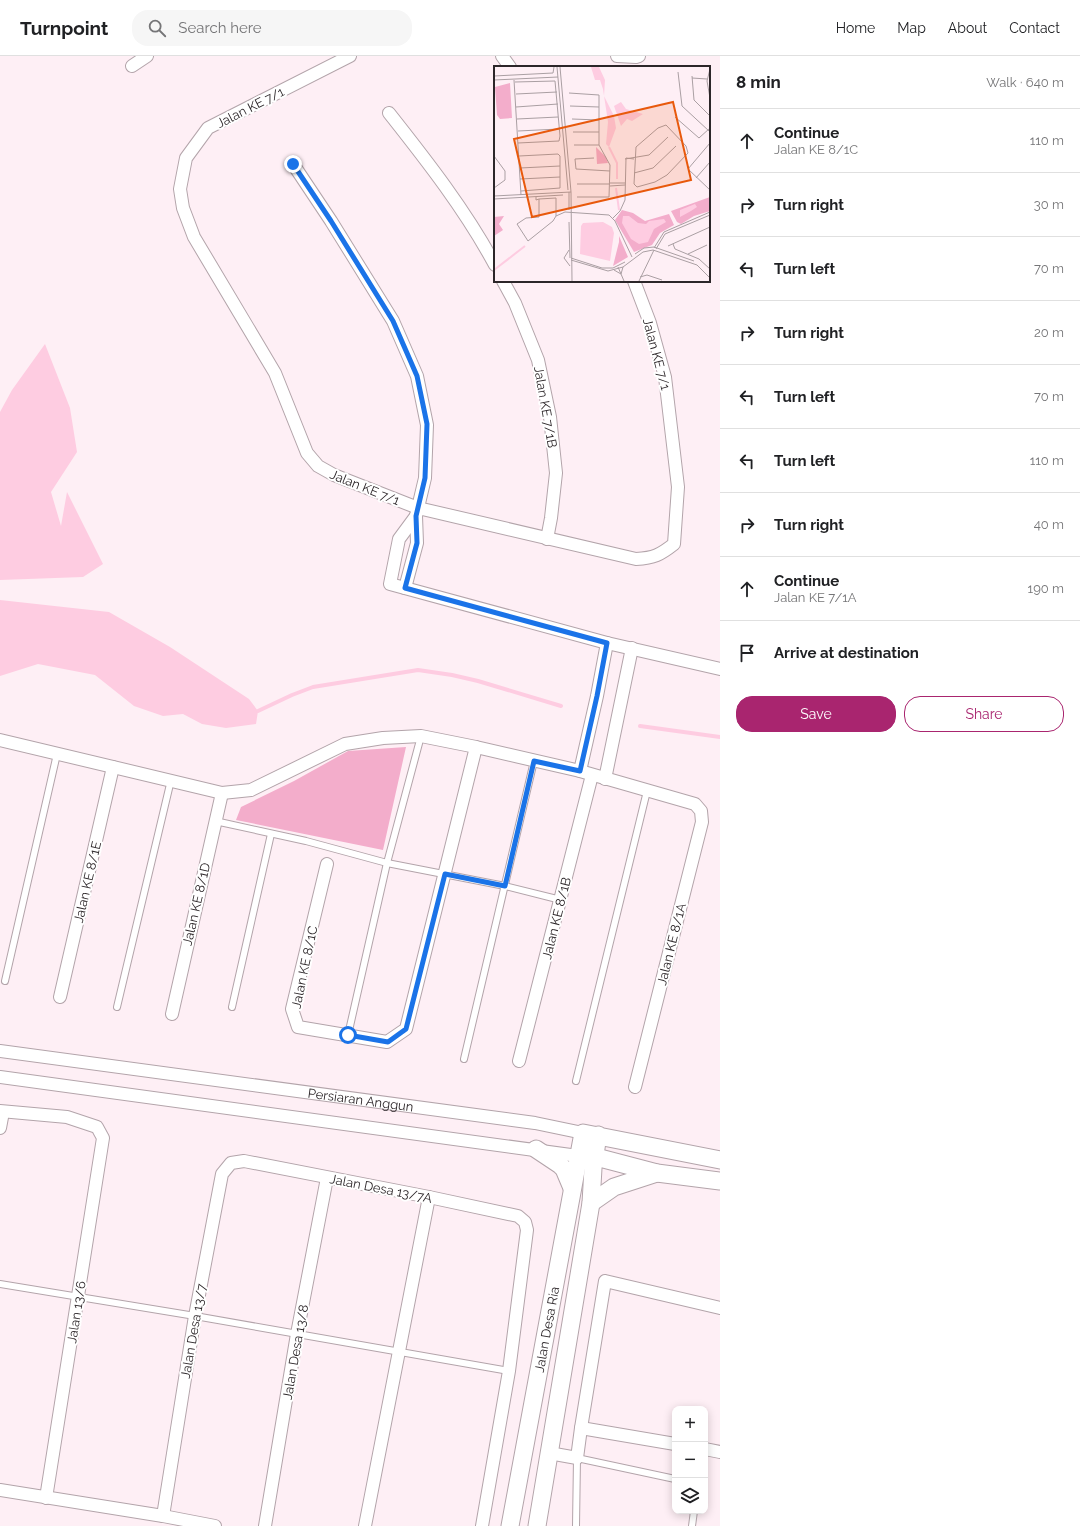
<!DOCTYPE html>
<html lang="en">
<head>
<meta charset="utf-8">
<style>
  :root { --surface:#fff; --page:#f6f6f6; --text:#202124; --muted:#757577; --line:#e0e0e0; --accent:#a9256f }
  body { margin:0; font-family:Raleway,sans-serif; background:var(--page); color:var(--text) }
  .controls { position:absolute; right:12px; bottom:12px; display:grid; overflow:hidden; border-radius:8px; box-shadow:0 2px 10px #0003 }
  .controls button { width:36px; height:36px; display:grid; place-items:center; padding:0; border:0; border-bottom:1px solid var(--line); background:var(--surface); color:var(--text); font:20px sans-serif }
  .stop { position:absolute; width:12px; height:12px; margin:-9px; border:3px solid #1a73e8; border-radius:50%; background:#fff }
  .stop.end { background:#1a73e8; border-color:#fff; box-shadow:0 1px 4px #0008 }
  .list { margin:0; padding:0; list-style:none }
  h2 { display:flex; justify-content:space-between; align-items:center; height:52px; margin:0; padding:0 16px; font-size:17px }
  h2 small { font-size:13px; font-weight:400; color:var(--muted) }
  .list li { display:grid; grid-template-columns:26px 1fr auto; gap:12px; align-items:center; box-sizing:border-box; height:64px; padding:0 16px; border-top:1px solid var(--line) }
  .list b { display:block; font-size:15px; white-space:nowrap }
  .list p { margin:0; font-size:13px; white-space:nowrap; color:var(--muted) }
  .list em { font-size:13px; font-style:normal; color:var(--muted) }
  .actions { display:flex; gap:8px; padding:12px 16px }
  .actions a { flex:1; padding:9px 0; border:1px solid var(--accent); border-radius:16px; text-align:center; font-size:14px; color:var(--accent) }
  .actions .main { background:var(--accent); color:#fff }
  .icon { flex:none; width:22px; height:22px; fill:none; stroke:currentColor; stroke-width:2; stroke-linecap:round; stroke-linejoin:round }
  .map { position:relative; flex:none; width:720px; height:1470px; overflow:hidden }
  header { display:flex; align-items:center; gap:24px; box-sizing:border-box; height:56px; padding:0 20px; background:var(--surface); border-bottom:1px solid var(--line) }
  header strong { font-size:19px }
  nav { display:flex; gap:22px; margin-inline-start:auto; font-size:14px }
  .search { width:280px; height:36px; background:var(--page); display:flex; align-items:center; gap:10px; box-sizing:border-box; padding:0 14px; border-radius:16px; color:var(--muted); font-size:15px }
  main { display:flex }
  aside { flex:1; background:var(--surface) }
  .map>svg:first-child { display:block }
  .green { fill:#f3adcb }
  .water { fill:#fecce1 }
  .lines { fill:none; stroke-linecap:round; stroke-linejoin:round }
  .stream { stroke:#fecce1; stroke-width:4 }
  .service-casing { stroke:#b3a4aa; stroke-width:8 }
  .minor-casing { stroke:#b3a4aa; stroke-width:14 }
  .secondary-casing { stroke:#b3a4aa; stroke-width:19 }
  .service { stroke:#fff; stroke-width:6 }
  .minor { stroke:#fff; stroke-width:12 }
  .secondary { stroke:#fff; stroke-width:17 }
  .route { stroke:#1a73e8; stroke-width:5 }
  .labels { text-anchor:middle; stroke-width:4; stroke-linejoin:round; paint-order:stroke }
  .street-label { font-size:13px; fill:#2c2629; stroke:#fff }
  .inset-river { fill:none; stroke:#fecce1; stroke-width:2 }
  .inset-road { fill:none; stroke:#aa9fa3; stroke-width:1 }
  .view { fill:#e8590c; fill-opacity:0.15; stroke:#e8590c; stroke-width:2 }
  .inset-edge { fill:none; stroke:#2c2629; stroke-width:2 }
</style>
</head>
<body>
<header>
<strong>Turnpoint</strong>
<div class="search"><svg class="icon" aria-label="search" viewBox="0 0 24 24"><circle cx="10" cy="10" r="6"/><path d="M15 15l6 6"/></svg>Search here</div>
<nav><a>Home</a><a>Map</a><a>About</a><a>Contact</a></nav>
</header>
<main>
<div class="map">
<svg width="720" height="1470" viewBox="0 0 720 1470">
  <rect width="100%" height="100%" fill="#feeff5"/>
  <polygon class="green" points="406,691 383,794 236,764 241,751 294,725 348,695"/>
  <g class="water">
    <polygon points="45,288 70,352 77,396 51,436 61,470 67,436 103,508 83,521 0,524 0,356 12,334"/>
    <polygon points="0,544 109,556 170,591 249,643 258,655 256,668 226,672 202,668 183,658 163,660 134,650 95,619 38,608 0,620"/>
  </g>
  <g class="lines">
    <g class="stream">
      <polyline points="258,655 292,639 313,631 418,614 452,619 478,625 561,650"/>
      <polyline points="640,670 720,681"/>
    </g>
    <g class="service-casing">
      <g id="service">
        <polyline points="215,765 306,785 387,807 505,830 561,844"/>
        <polyline points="5,925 57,698"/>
        <polyline points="117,951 171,724"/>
        <polyline points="232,951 271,778"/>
        <polyline points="348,979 387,807 421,680"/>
        <polyline points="464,1003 534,705"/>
        <polyline points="576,1025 647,735"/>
        <polyline points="0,1228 195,1260 509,1315"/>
        <polyline points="576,1470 577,1402 675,1423"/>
        <polyline points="692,1470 694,1455"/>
      </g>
    </g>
    <g class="minor-casing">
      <g id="minor">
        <path d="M350,0L208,72L186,102L180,133L183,152L194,181L275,317L307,397L318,410L334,419L418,452L636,503C654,502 660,499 674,488L678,431L665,321L650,267L634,225"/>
        <polyline points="502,0 510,11"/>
        <polyline points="617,0 636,1 639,0"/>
        <polyline points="132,10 147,0"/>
        <path d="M389,57C427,105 466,155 495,209"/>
        <polyline points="293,108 331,165 393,265 417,320 427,369 425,422 416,460 417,487 405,532"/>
        <polyline points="503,225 515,247 538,304 550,361 556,417 551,462 547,483"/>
        <polyline points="416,460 399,483 390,528 607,587 720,613"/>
        <polyline points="0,684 222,737 251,734 345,688 383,682 421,680 476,691 580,715 695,748 701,755 702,766 635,1031"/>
        <polyline points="580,715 597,640 607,587"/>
        <polyline points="605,723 632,592"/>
        <polyline points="327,808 292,953 298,971 387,986 406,973 476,691"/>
        <polyline points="60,941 113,711"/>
        <polyline points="172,958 222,737"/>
        <path id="s1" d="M0,995L535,1067L583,1077"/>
        <polyline points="519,1005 592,719"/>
        <polyline points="0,1021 578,1100"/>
        <polyline points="0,1055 67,1061 97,1071 103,1082 46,1442"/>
        <polyline points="0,1072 3,1056"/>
        <polyline points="581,1372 675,1388"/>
        <polyline points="705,1393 720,1396"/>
        <polyline points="549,1397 577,1402 581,1372 605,1225 720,1252"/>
        <polyline points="0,1434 163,1460 215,1470"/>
        <polyline points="163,1460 195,1260 222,1118 231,1107 244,1105 429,1141 518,1160 525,1166 527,1174 509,1315 482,1470"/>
        <polyline points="265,1470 297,1278 327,1122"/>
        <polyline points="365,1470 429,1141"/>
      </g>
    </g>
    <g class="secondary-casing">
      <g id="secondary">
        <polyline points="536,1093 560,1109 564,1113 572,1132"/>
        <polyline points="585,1100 596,1101 657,1117 720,1125"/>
        <polyline points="591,1147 614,1131 657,1117"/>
        <path id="s2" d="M510,1470L583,1077L720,1104"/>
        <polyline points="537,1470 591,1147 593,1112 598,1079"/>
      </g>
    </g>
    <use href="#service" class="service"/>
    <use href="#minor" class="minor"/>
    <use href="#secondary" class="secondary"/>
  </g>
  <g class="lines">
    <polyline class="route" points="293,108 331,165 393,265 417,320 427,368 425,422 416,460 417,487 405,532 607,587 597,640 580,715 534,705 505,830 445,818 406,973 388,986 348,979"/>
  </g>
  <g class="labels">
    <g class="street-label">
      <text transform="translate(250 51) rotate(-27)" y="5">Jalan KE 7/1</text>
      <text transform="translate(657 298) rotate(75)" y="5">Jalan KE 7/1</text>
      <text transform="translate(546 351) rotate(80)" y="5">Jalan KE 7/1B</text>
      <text transform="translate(365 431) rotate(22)" y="5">Jalan KE 7/1</text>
      <text transform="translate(87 826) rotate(-77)" y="5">Jalan KE 8/1E</text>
      <text transform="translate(196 848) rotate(-77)" y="5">Jalan KE 8/1D</text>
      <text transform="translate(556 862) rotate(-76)" y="5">Jalan KE 8/1B</text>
      <text transform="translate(671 888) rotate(-76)" y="5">Jalan KE 8/1A</text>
      <text transform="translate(304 911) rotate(-78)" y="5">Jalan KE 8/1C</text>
      <text dy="5" stroke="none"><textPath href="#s1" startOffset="364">Persiaran Anggun</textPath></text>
      <text transform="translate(381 1132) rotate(11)" y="5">Jalan Desa 13/7A</text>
      <text transform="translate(76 1256) rotate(-81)" y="5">Jalan 13/6</text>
      <text dy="5" stroke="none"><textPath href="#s2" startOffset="200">Jalan Desa Ria</textPath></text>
      <text transform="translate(193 1275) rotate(-80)" y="5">Jalan Desa 13/7</text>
      <text transform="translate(295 1296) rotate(-80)" y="5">Jalan Desa 13/8</text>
    </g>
  </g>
  <g transform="translate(494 10)">
    <rect width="216" height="216" fill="#feeff5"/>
    <path d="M16,17L18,52L6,53L3,49L1,21ZM102,81L112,91L114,97L103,98ZM216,131V145L200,150L187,158L183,156L177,145ZM128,144L139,147L151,155L175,148L180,159L166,167L158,179L140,186L121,154ZM10,150L5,158L9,164L0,170V151ZM125,170L134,191L119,200L125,176Z" fill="#f3adcb"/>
    <path d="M97,1H105L111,14L110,30L120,50L122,62L115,81L112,78L114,56L109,23L106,14H101ZM127,36L132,43L149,48L138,55L133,53L127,60L120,40ZM201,138L203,141L197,145L186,151V144ZM129,150H135L144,157L152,158L155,155L170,153L172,156L160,163L154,176L145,178L137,173L128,157ZM109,156L118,161L120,167L116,195L86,188L87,160L89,157Z" fill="#fecce1"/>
    <path class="inset-river" d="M115,81L123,97V113M122,122L125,144M0,204L31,180"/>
    <path class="inset-road" d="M63,1L74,124M66,1L77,126M216,3L213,15L216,32M184,6L188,40L215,65M0,10L59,7L60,1M198,10L200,34L216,50M216,11V25M198,12L213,13M0,14L64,11M20,14L27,129M21,16L61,15L66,70L65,75L24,77M75,27L105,29V79L116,99L115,131H83M22,28L63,26M76,40L105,41M22,41L64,38M181,51L205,72L216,62M23,53L64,51M78,53L105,54M172,59L192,80L194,87L173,109L161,116L143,121L140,118L142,81L164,62ZM24,65L65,63M79,66H105M216,77L194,103L216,124M80,79H105M0,90L11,105V114L0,122M25,90L64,88L66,90V122L27,125M100,92L81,93L82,103L116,105M131,93L155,89L174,71M26,102L66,100M140,107L159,102L182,80M202,112L216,96M26,113L66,111M116,117H131M83,118H116M116,120L131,119M75,126V144M0,130L77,126L78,215M42,131V134L45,133L62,132V150L59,155L34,175L23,158L32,152L45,151V133M0,133L69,129M62,150L71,146L115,149L121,155L138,191M119,152L126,145L131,134L132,92L140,93M75,156L76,192M179,178L181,183L205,193L216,203M174,180L216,161M160,182L170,166L216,146M162,183L171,168L216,149M75,184L70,192L76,200M141,188L150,182L160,181L200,195M194,188L213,179M77,192L108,202H119L131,196M77,194L114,205L129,201L149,186L159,184L203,199L216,212M124,201L130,215M120,204L127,208L129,201M146,211L153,209L168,214M145,215L160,184"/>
    <path class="view" d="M179,36L197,114L38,151L20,73Z"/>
    <rect width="216" height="216" class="inset-edge"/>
  </g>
</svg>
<div class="controls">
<button>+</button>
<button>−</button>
<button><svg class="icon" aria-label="layers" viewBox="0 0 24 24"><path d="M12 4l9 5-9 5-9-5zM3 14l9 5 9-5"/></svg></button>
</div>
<div class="stop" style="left:348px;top:979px"></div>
<div class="stop end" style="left:293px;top:108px"></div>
</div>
<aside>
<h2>8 min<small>Walk · 640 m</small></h2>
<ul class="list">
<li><svg class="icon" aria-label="ahead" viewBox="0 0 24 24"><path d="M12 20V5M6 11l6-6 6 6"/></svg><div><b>Continue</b><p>Jalan KE 8/1C</p></div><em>110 m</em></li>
<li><svg class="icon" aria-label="right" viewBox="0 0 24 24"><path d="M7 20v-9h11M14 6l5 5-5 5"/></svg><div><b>Turn right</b></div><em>30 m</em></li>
<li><svg class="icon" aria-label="left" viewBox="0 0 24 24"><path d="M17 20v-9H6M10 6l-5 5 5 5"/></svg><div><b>Turn left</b></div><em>70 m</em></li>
<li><svg class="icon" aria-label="right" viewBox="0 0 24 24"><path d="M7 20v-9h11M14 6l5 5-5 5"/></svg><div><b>Turn right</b></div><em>20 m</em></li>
<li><svg class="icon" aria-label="left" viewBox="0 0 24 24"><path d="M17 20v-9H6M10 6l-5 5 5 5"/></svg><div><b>Turn left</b></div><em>70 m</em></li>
<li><svg class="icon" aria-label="left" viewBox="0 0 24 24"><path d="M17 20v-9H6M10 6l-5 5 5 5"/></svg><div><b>Turn left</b></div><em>110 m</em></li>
<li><svg class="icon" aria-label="right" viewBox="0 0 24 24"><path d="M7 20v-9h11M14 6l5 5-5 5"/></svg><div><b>Turn right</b></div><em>40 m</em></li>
<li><svg class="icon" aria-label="ahead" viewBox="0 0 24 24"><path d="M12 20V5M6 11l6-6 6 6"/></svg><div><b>Continue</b><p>Jalan KE 7/1A</p></div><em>190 m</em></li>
<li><svg class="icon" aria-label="arrive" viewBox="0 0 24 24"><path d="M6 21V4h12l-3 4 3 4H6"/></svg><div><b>Arrive at destination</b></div></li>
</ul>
<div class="actions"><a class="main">Save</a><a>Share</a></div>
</aside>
</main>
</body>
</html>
